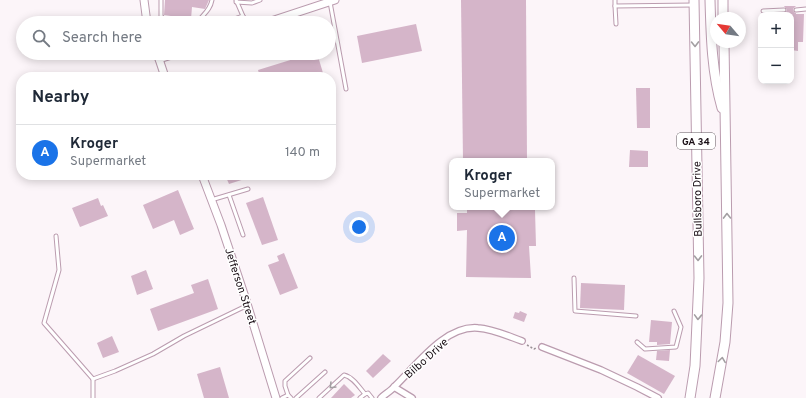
<!DOCTYPE html>
<html lang="en">
<head>
<meta charset="utf-8">
<style>
  :root { --surface:#fff; --page:#f6f6f7; --text:#1f2937; --muted:#747a83; --line:#e0e1e3; --accent:#1a73e8 }
  body { margin:0; font-family:Overpass,sans-serif; background:var(--page); color:var(--text) }
  .controls { position:absolute; right:12px; top:12px; display:grid; overflow:hidden; border-radius:8px; box-shadow:0 2px 10px #0003 }
  .controls button { width:36px; height:36px; display:grid; place-items:center; padding:0; border:0; border-bottom:1px solid var(--line); background:var(--surface); color:var(--text); font:20px sans-serif }
  .compass { position:absolute; left:710px; top:12px; width:36px; height:36px; border-radius:50%; background:var(--surface); box-shadow:0 2px 10px #0003; rotate:299deg }
  .you { position:absolute; left:359px; top:227px; width:14px; height:14px; margin:-10px; border:3px solid #fff; border-radius:50%; background:#1a73e8; box-shadow:0 0 0 6px #1a73e833 }
  .badge { display:grid; place-items:center; width:26px; height:26px; border-radius:50%; background:var(--accent); color:#fff; font-size:13px; font-weight:700 }
  .pin { position:absolute; translate:-50% -50%; border:2px solid #fff; box-shadow:0 1px 4px #0006 }
  .popup { position:absolute; left:449px; top:158px; width:106px; height:52px; box-sizing:border-box; display:grid; place-content:center; border-radius:8px; background:var(--surface); filter:drop-shadow(0 1px 3px #0005); font-size:13px; white-space:nowrap; color:var(--muted) }
  .popup b { font-size:15px; color:var(--text) }
  .popup::after { content:''; position:absolute; left:50%; top:100%; margin-left:-8px; border:8px solid transparent; border-top-color:var(--surface) }
  .list { margin:0; padding:0; list-style:none }
  h2 { display:flex; justify-content:space-between; align-items:center; height:52px; margin:0; padding:0 16px; font-size:17px }
  h2 small { font-size:13px; font-weight:400; color:var(--muted) }
  .list li { display:grid; grid-template-columns:26px 1fr auto; gap:12px; align-items:center; box-sizing:border-box; height:56px; padding:0 16px; border-top:1px solid var(--line) }
  .list b { display:block; font-size:15px; white-space:nowrap }
  .list p { margin:0; font-size:13px; white-space:nowrap; color:var(--muted) }
  .list em { font-size:13px; font-style:normal; color:var(--muted) }
  .icon { flex:none; width:22px; height:22px; fill:none; stroke:currentColor; stroke-width:2; stroke-linecap:round; stroke-linejoin:round }
  .map { position:relative; flex:none; width:806px; height:398px; overflow:hidden }
  .search { position:absolute; background:var(--surface); box-shadow:0 2px 10px #0003; left:16px; top:16px; width:320px; height:44px; display:flex; align-items:center; gap:10px; box-sizing:border-box; padding:0 14px; border-radius:22px; color:var(--muted); font-size:15px }
  .panel { position:absolute; background:var(--surface); box-shadow:0 2px 10px #0003; left:16px; top:72px; width:320px; height:108px; border-radius:16px }
  .map>svg:first-child { display:block }
  .building { fill:#d5b5c9 }
  .lines { fill:none; stroke-linecap:round; stroke-linejoin:round }
  .service-casing { stroke:#bb9caf; stroke-width:5 }
  .minor-casing { stroke:#bb9caf; stroke-width:8 }
  .tertiary-casing { stroke:#bb9caf; stroke-width:9 }
  .primary-casing { stroke:#bb9caf; stroke-width:11 }
  .path { stroke:#9a9196; stroke-width:1.5; stroke-dasharray:2 2; stroke-linecap:butt }
  .service { stroke:#fff; stroke-width:3 }
  .minor { stroke:#fff; stroke-width:5.5 }
  .tertiary { stroke:#fff; stroke-width:7 }
  .primary { stroke:#fff; stroke-width:9 }
  .oneway { stroke:#a39fa2 }
  .labels { text-anchor:middle; stroke-width:3; stroke-linejoin:round; paint-order:stroke }
  .shield { fill:#fff; stroke:#5f575c; stroke-width:1 }
  .shield-label { font-size:10px; font-weight:bold; fill:#1a0f16 }
  .street-label { font-size:11px; fill:#1a0f16; stroke:#fff }
</style>
</head>
<body>
<div class="map">
<svg width="806" height="398" viewBox="0 0 806 398">
  <rect width="100%" height="100%" fill="#fcf5f9"/>
  <g class="building">
    <polygon points="165,0 209,0 205,9 192,7 191,19 164,15"/>
    <polygon points="461,0 526,0 527,161 463,161"/>
    <polygon points="784,6 796,6 793,9 794,12 796,13 796,14 804,14 803,42 798,42 798,51 791,50 791,15 784,15 787,10"/>
    <polygon points="416,24 422,51 362,63 357,36"/>
    <polygon points="313,53 317,53 323,73 309,77 260,77 258,70"/>
    <polygon points="636,88 650,88 650,128 637,128"/>
    <polygon points="630,150 648,151 648,167 629,167"/>
    <polygon points="225,175 253,175 254,176 229,184"/>
    <polygon points="178,190 194,229 180,235 174,220 153,229 143,205"/>
    <polygon points="263,197 278,240 262,245 246,203"/>
    <polygon points="98,198 101,206 103,205 108,216 80,227 72,208"/>
    <polygon points="467,207 529,207 529,210 535,210 536,246 529,246 531,278 466,277 467,230 457,231 457,213 467,213"/>
    <polygon points="284,253 298,288 280,295 268,265 279,261 277,256"/>
    <polygon points="146,270 153,289 137,295 131,276"/>
    <polygon points="208,279 218,309 158,331 150,309 194,293 191,285"/>
    <polygon points="581,283 625,285 624,310 580,308"/>
    <polygon points="520,311 527,314 524,322 513,318 515,312 519,313"/>
    <polygon points="651,320 672,322 670,344 657,345 657,342 649,342"/>
    <polygon points="112,336 119,352 103,358 97,343"/>
    <polygon points="670,350 669,361 656,360 657,351"/>
    <polygon points="383,354 391,361 373,378 366,371"/>
    <polygon points="638,355 675,376 664,394 627,373"/>
    <polygon points="220,367 229,398 204,398 197,374"/>
    <polygon points="344,384 355,395 351,398 331,398"/>
  </g>
  <g class="lines">
    <g class="service-casing">
      <g id="service">
        <polyline points="161,0 161,16 167,23"/>
        <polyline points="236,0 246,23"/>
        <polyline points="615,0 615,6 693,5"/>
        <polyline points="236,2 252,3 260,0"/>
        <polyline points="330,2 346,89"/>
        <polyline points="615,6 616,24"/>
        <polyline points="796,10 806,9"/>
        <polyline points="763,11 784,10"/>
        <path d="M197,23C203,14 210,11 212,0"/>
        <polyline points="222,23 243,16"/>
        <polyline points="229,195 243,235"/>
        <polyline points="211,200 248,189"/>
        <polyline points="56,236 59,270 44,323 93,379 115,371 153,354 184,336 248,305"/>
        <polyline points="574,278 575,311 636,316"/>
        <polyline points="637,342 645,349 676,347 681,327 674,311"/>
        <polyline points="93,379 93,398"/>
        <polyline points="288,395 285,386 285,381 310,358"/>
        <polyline points="282,398 288,395 291,398"/>
        <polyline points="296,398 325,372"/>
        <path d="M319,398L344,375C353,377 359,387 365,394L368,393L372,398"/>
        <polyline points="360,398 365,394"/>
      </g>
    </g>
    <g class="minor-casing">
      <g id="minor">
        <polyline points="542,347 601,370 637,387 658,398"/>
        <polyline points="394,387 412,398"/>
        <path d="M381,398C385,394 391,391 395,386C416,366 445,325 478,328C493,329 508,336 522,341"/>
      </g>
    </g>
    <g class="tertiary-casing">
      <g id="tertiary">
        <polyline points="144,0 147,23"/>
        <polyline points="265,23 335,0"/>
        <polyline points="157,53 165,77"/>
        <polyline points="159,59 178,53"/>
        <polyline points="202,175 221,225 245,297 276,398"/>
      </g>
    </g>
    <g class="primary-casing">
      <g id="primary">
        <path d="M710,0C711,37 712,73 722,108"/>
        <polyline points="723,18 723,0"/>
        <polyline points="690,398 695,366 699,278 694,0"/>
        <polyline points="715,398 725,342 728,303 724,42"/>
      </g>
    </g>
    <polyline class="path" points="527,345 534,349 536,348"/>
    <use href="#service" class="service"/>
    <use href="#minor" class="minor"/>
    <use href="#tertiary" class="tertiary"/>
    <use href="#primary" class="primary"/>
  </g>
  <defs><path id="oneway-chevron" d="M-2-3.5L2.5 0L-2 3.5" fill="none" stroke-width="1.6" stroke-linecap="round" stroke-linejoin="round"/></defs>
  <g class="oneway">
    <use href="#oneway-chevron" transform="translate(695 44) rotate(89)"/>
    <use href="#oneway-chevron" transform="translate(727 216) rotate(-91)"/>
    <use href="#oneway-chevron" transform="translate(698 258) rotate(89)"/>
    <use href="#oneway-chevron" transform="translate(698 317) rotate(92)"/>
    <use href="#oneway-chevron" transform="translate(722 360) rotate(-82)"/>
    <use href="#oneway-chevron" transform="translate(332 386) rotate(135)"/>
  </g>
  <g class="labels">
    <rect class="shield" x="677" y="133" width="38" height="16" rx="3"/>
    <g class="shield-label">
      <text x="696" y="145">GA 34</text>
    </g>
    <g class="street-label">
      <text transform="translate(697 199) rotate(-91)" y="4">Bullsboro Drive</text>
      <text transform="translate(241 286) rotate(72)" y="4">Jefferson Street</text>
      <text transform="translate(426 358) rotate(-42)" y="4">Bilbo Drive</text>
    </g>
  </g>
</svg>
<div class="controls">
<button>+</button>
<button>−</button>
</div>
<svg class="compass" viewBox="-18 -18 36 36"><path d="M0-13l5 13h-10z" fill="#e53935"/><path d="M0 13l5-13h-10z" fill="#747a83"/></svg>
<div class="you"></div>
<div class="pin badge" style="left:502px;top:238px">A</div>
<div class="popup"><b>Kroger</b>Supermarket</div>
<div class="search"><svg class="icon" aria-label="search" viewBox="0 0 24 24"><circle cx="10" cy="10" r="6"/><path d="M15 15l6 6"/></svg>Search here</div>
<section class="panel">
<h2>Nearby<small></small></h2>
<ul class="list">
<li><span class="badge">A</span><div><b>Kroger</b><p>Supermarket</p></div><em>140 m</em></li>
</ul>
</section>
</div>
</body>
</html>
